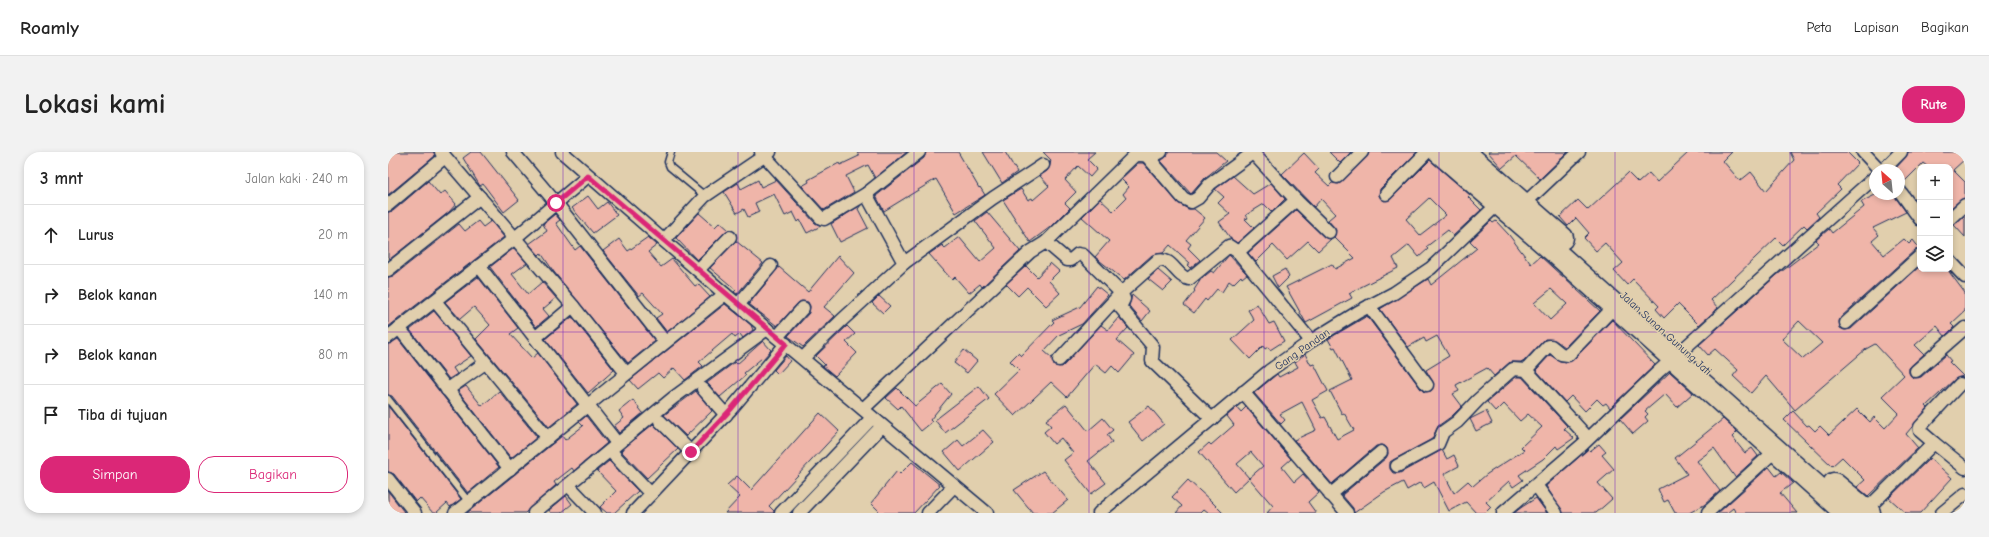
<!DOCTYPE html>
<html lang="id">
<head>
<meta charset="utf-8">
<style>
  :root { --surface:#fff; --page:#f2f2f2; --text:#222; --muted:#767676; --line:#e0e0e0; --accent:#db2777 }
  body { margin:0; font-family:"Comic Neue",sans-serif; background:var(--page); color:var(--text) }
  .controls { position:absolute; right:12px; top:12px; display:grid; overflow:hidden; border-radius:8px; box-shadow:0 2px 6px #0003 }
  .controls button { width:36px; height:36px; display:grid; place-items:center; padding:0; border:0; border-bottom:1px solid var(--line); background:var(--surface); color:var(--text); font:20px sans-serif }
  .compass { position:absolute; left:1481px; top:12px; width:36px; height:36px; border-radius:50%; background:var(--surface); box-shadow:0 2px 6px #0003; rotate:333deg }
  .stop { position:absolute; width:12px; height:12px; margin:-9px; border:3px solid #db2777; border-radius:50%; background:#fff }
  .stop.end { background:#db2777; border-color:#fff; box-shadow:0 1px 4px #0008 }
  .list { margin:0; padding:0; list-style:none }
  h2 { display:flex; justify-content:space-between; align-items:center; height:52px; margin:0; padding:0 16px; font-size:17px }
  h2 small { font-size:13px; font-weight:400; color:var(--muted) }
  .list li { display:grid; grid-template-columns:26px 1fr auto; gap:12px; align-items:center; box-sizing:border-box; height:60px; padding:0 16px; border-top:1px solid var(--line) }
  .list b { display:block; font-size:15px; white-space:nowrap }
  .list em { font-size:13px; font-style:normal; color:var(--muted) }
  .actions { display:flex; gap:8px; padding:12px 16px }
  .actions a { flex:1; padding:9px 0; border:1px solid var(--accent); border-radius:16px; text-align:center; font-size:14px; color:var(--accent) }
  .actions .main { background:var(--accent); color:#fff }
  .icon { flex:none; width:22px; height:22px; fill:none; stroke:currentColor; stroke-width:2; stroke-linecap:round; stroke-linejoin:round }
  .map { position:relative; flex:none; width:1577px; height:361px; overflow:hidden; border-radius:16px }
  header { display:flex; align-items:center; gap:24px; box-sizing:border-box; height:56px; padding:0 20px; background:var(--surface); border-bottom:1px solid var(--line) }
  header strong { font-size:19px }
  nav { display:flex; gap:22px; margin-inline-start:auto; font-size:14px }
  .intro { display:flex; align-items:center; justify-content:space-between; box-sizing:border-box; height:96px; padding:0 24px }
  h1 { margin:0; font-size:28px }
  .button { padding:10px 18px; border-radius:16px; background:var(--accent); color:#fff; font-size:14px; font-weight:700 }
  main { display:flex; gap:24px; padding:0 24px }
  aside { flex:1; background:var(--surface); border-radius:16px; box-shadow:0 2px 6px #0003 }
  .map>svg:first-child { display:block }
  .building { fill:#efb5a9; stroke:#1b2f5e; fill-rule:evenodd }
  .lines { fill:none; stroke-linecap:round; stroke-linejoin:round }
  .lane-casing { stroke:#1b2f5e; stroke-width:9 }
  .street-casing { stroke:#1b2f5e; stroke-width:15 }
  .highway-casing { stroke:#1b2f5e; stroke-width:25 }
  .lane { stroke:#e1cfad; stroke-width:6 }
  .street { stroke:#e1cfad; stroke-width:12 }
  .highway { stroke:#e1cfad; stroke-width:22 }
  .route { stroke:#db2777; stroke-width:5 }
  .grid { fill:none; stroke:#7b2cbf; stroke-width:1; stroke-opacity:0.55 }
  .labels { text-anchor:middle; stroke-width:3; stroke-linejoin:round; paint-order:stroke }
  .street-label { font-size:11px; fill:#1b2f5e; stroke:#e1cfad }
</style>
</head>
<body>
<header>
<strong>Roamly</strong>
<nav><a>Peta</a><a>Lapisan</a><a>Bagikan</a></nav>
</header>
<div class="intro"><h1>Lokasi kami</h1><a class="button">Rute</a></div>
<main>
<aside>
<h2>3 mnt<small>Jalan kaki · 240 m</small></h2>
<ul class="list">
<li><svg class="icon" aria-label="ahead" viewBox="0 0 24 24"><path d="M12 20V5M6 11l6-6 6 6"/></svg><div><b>Lurus</b></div><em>20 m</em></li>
<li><svg class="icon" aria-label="right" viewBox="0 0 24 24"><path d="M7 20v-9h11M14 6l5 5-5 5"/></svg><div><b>Belok kanan</b></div><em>140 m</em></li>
<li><svg class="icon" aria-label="right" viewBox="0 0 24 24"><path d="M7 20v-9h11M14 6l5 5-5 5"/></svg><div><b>Belok kanan</b></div><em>80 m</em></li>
<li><svg class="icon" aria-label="arrive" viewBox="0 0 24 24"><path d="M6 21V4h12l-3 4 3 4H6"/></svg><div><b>Tiba di tujuan</b></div></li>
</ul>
<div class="actions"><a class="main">Simpan</a><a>Bagikan</a></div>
</aside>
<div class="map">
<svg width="1577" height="361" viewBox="0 0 1577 361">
  <rect width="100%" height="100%" fill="#e1cfad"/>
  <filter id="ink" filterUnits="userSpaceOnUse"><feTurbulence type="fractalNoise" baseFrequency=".025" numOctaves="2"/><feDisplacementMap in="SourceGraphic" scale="8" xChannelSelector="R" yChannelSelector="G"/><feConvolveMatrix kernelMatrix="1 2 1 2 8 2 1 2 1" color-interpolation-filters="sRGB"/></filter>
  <g filter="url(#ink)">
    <g class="building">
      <polygon points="0,0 46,0 47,4 0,43"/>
      <polygon points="83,0 93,0 131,48 116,60 95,32 92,34 75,6"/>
      <polygon points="469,0 519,0 487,26 480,13 458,24 466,40 436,58 414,34 421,30 420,28 451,11 452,13 471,4"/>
      <polygon points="538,0 570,0 591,36 592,35 597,43 568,61 548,27 496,59 488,44 536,6"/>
      <polygon points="595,0 617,0 629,20 614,31"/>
      <polygon points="655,0 707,0 699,7 709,17 702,25 690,14 677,28 688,40 677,51 682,56 665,73 642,90 615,48 633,37 640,48 644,46 645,48 661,34 652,24 659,19 662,13 663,8"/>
      <polygon points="780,0 828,0 838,9 817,26 803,42 773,9 779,4"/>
      <polygon points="941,0 963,0 952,11"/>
      <path d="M981,0H1029L992,37L991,44L996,49L1003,47L1042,8L1082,43L1080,45L1093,58L1065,84L1060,78L1038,95L1040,97L1031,105L1021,93L1005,106L1010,116L961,141L964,146L918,171L898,135L944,112L947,117L967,106L946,85L948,78L940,68L947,62L933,47L926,55L894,22L916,1L931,17L927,21L941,34L944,31L951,32L979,5ZM1041,46L1058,63L1032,83L1018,67Z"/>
      <polygon points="1100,0 1180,0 1152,27 1128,4 1114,16"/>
      <polygon points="1301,0 1344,0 1335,9 1352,29 1363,20 1378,39 1406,8 1402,0 1459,0 1470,11 1449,33 1453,37 1428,61 1431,65 1419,76 1416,73 1395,93 1388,86 1323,148 1330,156 1311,173 1290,152 1276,166 1268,157 1271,154 1245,127 1239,133 1226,119 1235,111 1217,91 1208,99 1196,86 1201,81 1188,66 1180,74 1172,65 1190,48 1200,58 1240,21 1250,31 1261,21 1269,30"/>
      <polygon points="1520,0 1570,0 1577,7 1565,18 1577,30 1577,46 1572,48 1562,57 1562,15 1540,15 1535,11 1516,30 1511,25 1511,18 1506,18 1518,5"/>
      <polygon points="750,11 755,11 790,51 800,57 806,57 817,66 798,88 803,92 800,96 812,108 802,116 799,113 802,111 782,93 775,101 764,103 736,128 707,105 721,89 694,65 712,47 725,59 738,46 735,42 741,35 733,27"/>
      <polygon points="845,24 865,42 883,31 897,47 884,60 876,52 858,63 860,66 857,67 866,76 849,91 843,87 831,70 842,62 830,51 836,45 827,37"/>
      <polygon points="370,28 373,35 388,28 427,71 433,74 419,81 412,68 410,70 405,60 397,64 386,42 367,51 371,60 360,65 356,57 349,61 336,40 350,31 353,37"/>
      <polygon points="40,29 52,43 57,39 68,52 61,60 2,107 0,105 0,60 5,59"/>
      <path d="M1489,42H1505L1518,60L1485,76L1491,83L1484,89L1496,103L1516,87L1521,92L1525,88L1532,97L1527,98L1453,165L1451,169L1452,176L1456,178L1463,177L1532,114V117H1559L1577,141V159L1563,172L1566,175L1557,184L1549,174L1527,193L1536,202L1521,216V221L1525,226L1533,225L1558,203L1563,209L1561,210L1575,224L1567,227L1538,254L1540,256L1518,282L1530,296L1480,344L1469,335L1477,328L1454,305L1444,314L1396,268L1405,259L1419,274L1421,273L1427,279L1432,274L1441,283L1469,257L1482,270L1486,265L1497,276L1511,261L1494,244L1516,223L1487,192L1478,197L1407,258L1378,224L1363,241L1345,224L1350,218L1327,197L1320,203L1311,193L1389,123L1431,91L1428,88L1441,77L1444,81L1476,55L1473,50ZM1411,169L1434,191L1415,207L1394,187Z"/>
      <polygon points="200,44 210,57 219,50 229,63 205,81 184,56"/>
      <polygon points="473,53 470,57 480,76 452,90 443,72"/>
      <polygon points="908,58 936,85 943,87 930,99 920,89 899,108 885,93 868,110 860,101"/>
      <polygon points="599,60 632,99 594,135 592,132 581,141 567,125 564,128 541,102 554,93 557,96 571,85 592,110 608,96 587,69"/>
      <polygon points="311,61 327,75 332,70 341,78 337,80 309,108 288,86"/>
      <polygon points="167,62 172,68 168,71 187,98 192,94 267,189 240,211 166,120 153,101 151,103 141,92 159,79 155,72"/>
      <polygon points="1577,63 1577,85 1566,73"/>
      <polygon points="90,69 95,75 103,69 116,85 0,175 0,125 5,124 71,72 77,79"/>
      <path d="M1103,69L1105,71L1108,69L1121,83L1143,112L1152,104L1212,159L1177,195L1167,188L1157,187L1135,210H1122L1106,224L1099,216L1068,233L1071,239L1065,242L1074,254L1064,264L1050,274L1044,287L1005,308L1002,310V317L1005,321H1012L1054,298L1059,307L1066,303L1071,314L1056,322L1066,341L1080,329L1085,334L1099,322L1136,298L1133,295L1154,275L1140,262L1132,269L1116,252L1108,260L1099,250L1128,225H1134L1179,274L1176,277L1186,286L1170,297L1168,294L1155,307L1131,323L1135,328L1125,335L1121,329L1098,350L1103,355L1097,361H1088L1078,350L1061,359L1046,330L1036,336L1033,330L1019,338L1015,330L996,340L966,361L965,356L954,343L998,306L1000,302L999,296L995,293L988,294L944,332L906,288L928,278L914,250L892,262L897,268L893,272L866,241L889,222L891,225L910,215L907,210L917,202L923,213L926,212L940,239L924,248L934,266L937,265L949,287L966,278L956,261L954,262L942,239L964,228L947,195L945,196L940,187L979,164L1033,237L1036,240L1043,239L1046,232L1038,218L1061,204L1049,184L1038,190L1036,186L1020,195L992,157L1040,127L1043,133L1089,96L1082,89ZM1163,137L1179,152L1162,168L1146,151Z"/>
      <polygon points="260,85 269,93 260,100 273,115 284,107 307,134 310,132 322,145 279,180 268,166 274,162 255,141 251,144 215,99 231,87 240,99"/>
      <polygon points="348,89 375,111 349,142 346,140 348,138 322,116"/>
      <polygon points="126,96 139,111 124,122 140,142 154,130 168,146 155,157 161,164 148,175 102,115"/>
      <polygon points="841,103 859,122 854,126 853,124 845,132 841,129 834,140 829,137 819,149 817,147 806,161 796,153 807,139 806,138 813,127 823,119 826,121"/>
      <polygon points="450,104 466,121 436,155 447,164 415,195 400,184 421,161 422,154 420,150 413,149 410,151 389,174 361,152 391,115 420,140"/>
      <polygon points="662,111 671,119 661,129 672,141 658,154 639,135 630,144 618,132 638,114 649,125"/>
      <polygon points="897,117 901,125 890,136 884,124"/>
      <polygon points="770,118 784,130 775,139 760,127"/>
      <polygon points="90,125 130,176 122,182 144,206 150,201 189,252 161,275 88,187 102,173 86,155 72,167 57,150"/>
      <polygon points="709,134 720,143 694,172 671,183 656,199 664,206 666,214 674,215 713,173 720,178 731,165 740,176 729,188 746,203 731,221 724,214 718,221 707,212 679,245 663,230 627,264 606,242 631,218 622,209 630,201 633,204 666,170 664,168 692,155"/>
      <polygon points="744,143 762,159 754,169 741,154"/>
      <polygon points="491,144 502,154 495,161 484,151"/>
      <polygon points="337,152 363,173 365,178 355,186 352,182 347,186 344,182 311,210 315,214 297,228 286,216 275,226 270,221 250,237 242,228"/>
      <polygon points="869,152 881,172 886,170 896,189 882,198 880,195 877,197 875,194 862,207 844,188 866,168 860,158"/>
      <polygon points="46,159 83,204 65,216 69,222 61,227 22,178"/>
      <polygon points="184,165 226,218 200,241 157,187"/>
      <polygon points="1224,168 1267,213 1222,256 1218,251 1215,253 1209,247 1197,259 1183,244 1177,250 1148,218 1162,203 1172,209 1179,210 1185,208"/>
      <polygon points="459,174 467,182 458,190 469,201 447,224 435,214 437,213 428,204"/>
      <polygon points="10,187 111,315 80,341 4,244 0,243 0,192"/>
      <polygon points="375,189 383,198 375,207 374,206 356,221 358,223 332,245 319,231 347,210 349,212"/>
      <polygon points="576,198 589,209 579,221 566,211"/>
      <polygon points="398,204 402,209 390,222 386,218"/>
      <polygon points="1282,220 1305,241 1289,255 1277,242 1257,259 1260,262 1257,265 1260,269 1245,282 1232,267"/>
      <polygon points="554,232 563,242 542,268 544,270 533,279 513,254 510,257 498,246 509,236 527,254"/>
      <polygon points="78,234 94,254 111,239 149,285 123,306 70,239"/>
      <polygon points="591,234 601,247 557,281 547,268"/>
      <polygon points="308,239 324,259 298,284 276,263"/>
      <polygon points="245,248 255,261 231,281 226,274 236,266 231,259"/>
      <polygon points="678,252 700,279 715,266 725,278 719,283 724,290 700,309 718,331 703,342 676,308 685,301 673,286 666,292 656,280 663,274 658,268"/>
      <polygon points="0,254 73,347 62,355 59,351 48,361 45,361 32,346 28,350 6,322 0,320"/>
      <polygon points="761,254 776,272 755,289 740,270"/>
      <path d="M849,255L853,260L858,255L903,307L894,315L906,330L915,322L931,340L920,350L928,361H879L885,354L861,326L846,340L811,300L821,291L823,293L846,273L839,264ZM863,300L875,314L861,326L849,312Z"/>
      <polygon points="1098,259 1104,271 1088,279 1082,267"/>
      <polygon points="432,261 451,279 381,354 386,359 386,361 337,361 352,345 339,333 349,324 363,338"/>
      <polygon points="198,264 219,291 186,319 184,316 166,330 168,333 137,361 79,361 174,284 177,288 195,274 191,270"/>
      <polygon points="1335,267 1349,280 1344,285 1357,301 1364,296 1370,304 1347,325 1326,296 1309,309 1332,339 1316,353 1301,361 1287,361 1280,348 1276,350 1270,337 1299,322 1287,306"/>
      <polygon points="265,272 290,297 259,326 233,299"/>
      <polygon points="595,278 606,290 572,319 556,300 570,288 575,294"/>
      <polygon points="1211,292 1218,300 1214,303 1226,317 1210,331 1224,347 1208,361 1175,361 1158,334 1200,297 1202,299"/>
      <polygon points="1542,306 1564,326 1532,361 1518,361 1501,346"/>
      <polygon points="221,309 250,339 226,361 219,361 212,355 228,339 209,319"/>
      <polygon points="524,310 552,333 526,361 493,361 483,351 509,319 512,322"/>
      <polygon points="1381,315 1388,324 1393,320 1405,331 1392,341 1409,361 1348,361 1345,356 1339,361 1330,361"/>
      <polygon points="655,319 680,348 664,361 645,361 626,338"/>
      <polygon points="800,328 823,349 835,361 821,361 816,357 812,361 788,361 794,354 784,345"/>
      <polygon points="0,339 16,360 15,361 0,361"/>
      <polygon points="178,344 184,352 173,361 163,361 161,358"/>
      <polygon points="1148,346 1159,361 1126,361 1134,355"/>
    </g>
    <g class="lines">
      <g class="lane-casing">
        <g id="lane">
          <polyline points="283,0 280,10 282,15 317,44"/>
          <polyline points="0,247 80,349"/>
        </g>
      </g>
      <g class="street-casing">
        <g id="street">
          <polyline points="53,0 185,154 238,221"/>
          <polyline points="125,0 168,51 277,190"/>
          <polyline points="174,0 337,142 599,361"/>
          <polyline points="373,0 433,66 436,67 478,42 531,0"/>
          <polyline points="1475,0 1492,18"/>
          <polyline points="865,1 908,48 941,80"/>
          <polyline points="759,4 795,46 803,50 810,46 822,32 866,0"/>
          <polyline points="1495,18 1513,0"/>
          <polyline points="949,25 974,0"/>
          <polyline points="1511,38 1532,67"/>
          <polyline points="998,42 1039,0"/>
          <polyline points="1136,52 1191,0"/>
          <polyline points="0,53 57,5"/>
          <polyline points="1562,67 1577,53"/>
          <polyline points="276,88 317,44 382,0"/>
          <path d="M658,90L746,4C754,0 761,8 773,0"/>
          <polyline points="850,100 908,48"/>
          <polyline points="1562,109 1577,125"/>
          <polyline points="516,111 605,46 655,13"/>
          <polyline points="91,114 229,291"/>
          <polyline points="0,118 92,45"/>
          <polyline points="310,118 342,85"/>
          <polyline points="47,149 160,286"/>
          <polyline points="350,153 383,114"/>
          <polyline points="981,154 1039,233"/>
          <polyline points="1458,171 1532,104"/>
          <polyline points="11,176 122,317"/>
          <polyline points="0,185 127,86 200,24"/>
          <polyline points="389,185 415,156"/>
          <polyline points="147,186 185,154"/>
          <polyline points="415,206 453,169 516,111 478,42"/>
          <path d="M671,208L733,141L769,109C784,104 788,125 801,127L841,94L850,100L923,189"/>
          <polyline points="1138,218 1160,194 1163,194 1173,202 1180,203 1227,154"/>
          <polyline points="1528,219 1577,176"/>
          <polyline points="315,237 338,263"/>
          <polyline points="59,238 97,211"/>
          <polyline points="855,240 959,361"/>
          <polyline points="475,257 642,100 658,90 679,108 683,108 690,102 695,103 733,141 736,147 732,155 763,192 765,195 764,209 824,267"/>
          <polyline points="272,269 303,300"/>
          <polyline points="1546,291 1577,316"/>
          <polyline points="226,303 263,342"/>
          <polyline points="1009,314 1050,292 1055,280 1069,270 1090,248 1125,217 1138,218 1200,286"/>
          <polyline points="0,327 27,361"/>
          <polyline points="1148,333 1168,361"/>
          <polyline points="184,337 207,361"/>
          <polyline points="942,343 993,300"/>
          <polyline points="1478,358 1546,291 1532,279 1532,275 1572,232"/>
          <polyline points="1320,360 1388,298"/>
          <polyline points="67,361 337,142"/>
          <polyline points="146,361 285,246 379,177"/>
          <polyline points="245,361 344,256 398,192"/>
          <polyline points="393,361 484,266"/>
          <polyline points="411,361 494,274"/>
          <polyline points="540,361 566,334"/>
          <polyline points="711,361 881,219 923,189 970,160 1006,141 1043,116 1114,48"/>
          <polyline points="1115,361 1194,293 1271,219 1487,25"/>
          <polyline points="1554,361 1577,342"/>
        </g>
      </g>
      <g class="highway-casing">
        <g id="highway">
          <polyline points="1051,0 1168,101 1458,361"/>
          <polyline points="1076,0 1174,86"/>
          <polyline points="1446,332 1481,361"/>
        </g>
      </g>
      <use href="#lane" class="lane"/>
      <use href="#street" class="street"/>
      <use href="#highway" class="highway"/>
    </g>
  </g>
  <g class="lines" filter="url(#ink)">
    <polyline class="route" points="168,51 200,24 398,192 344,256 303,300"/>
  </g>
  <path class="grid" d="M175,0V361M350,0V361M526,0V361M701,0V361M876,0V361M1051,0V361M1227,0V361M1402,0V361M0,180H1577"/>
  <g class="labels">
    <g class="street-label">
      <text transform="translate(1278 181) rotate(42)" y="4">Jalan Sunan Gunung Jati</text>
      <text transform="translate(914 197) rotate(-35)" y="4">Gang Pandan</text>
    </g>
  </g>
</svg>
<div class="controls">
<button>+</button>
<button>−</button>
<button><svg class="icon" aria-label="layers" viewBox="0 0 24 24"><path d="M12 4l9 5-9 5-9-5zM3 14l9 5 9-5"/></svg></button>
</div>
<svg class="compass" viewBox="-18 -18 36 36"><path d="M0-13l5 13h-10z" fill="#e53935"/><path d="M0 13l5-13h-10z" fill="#767676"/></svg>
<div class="stop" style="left:168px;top:51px"></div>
<div class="stop end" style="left:303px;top:300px"></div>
</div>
</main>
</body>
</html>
